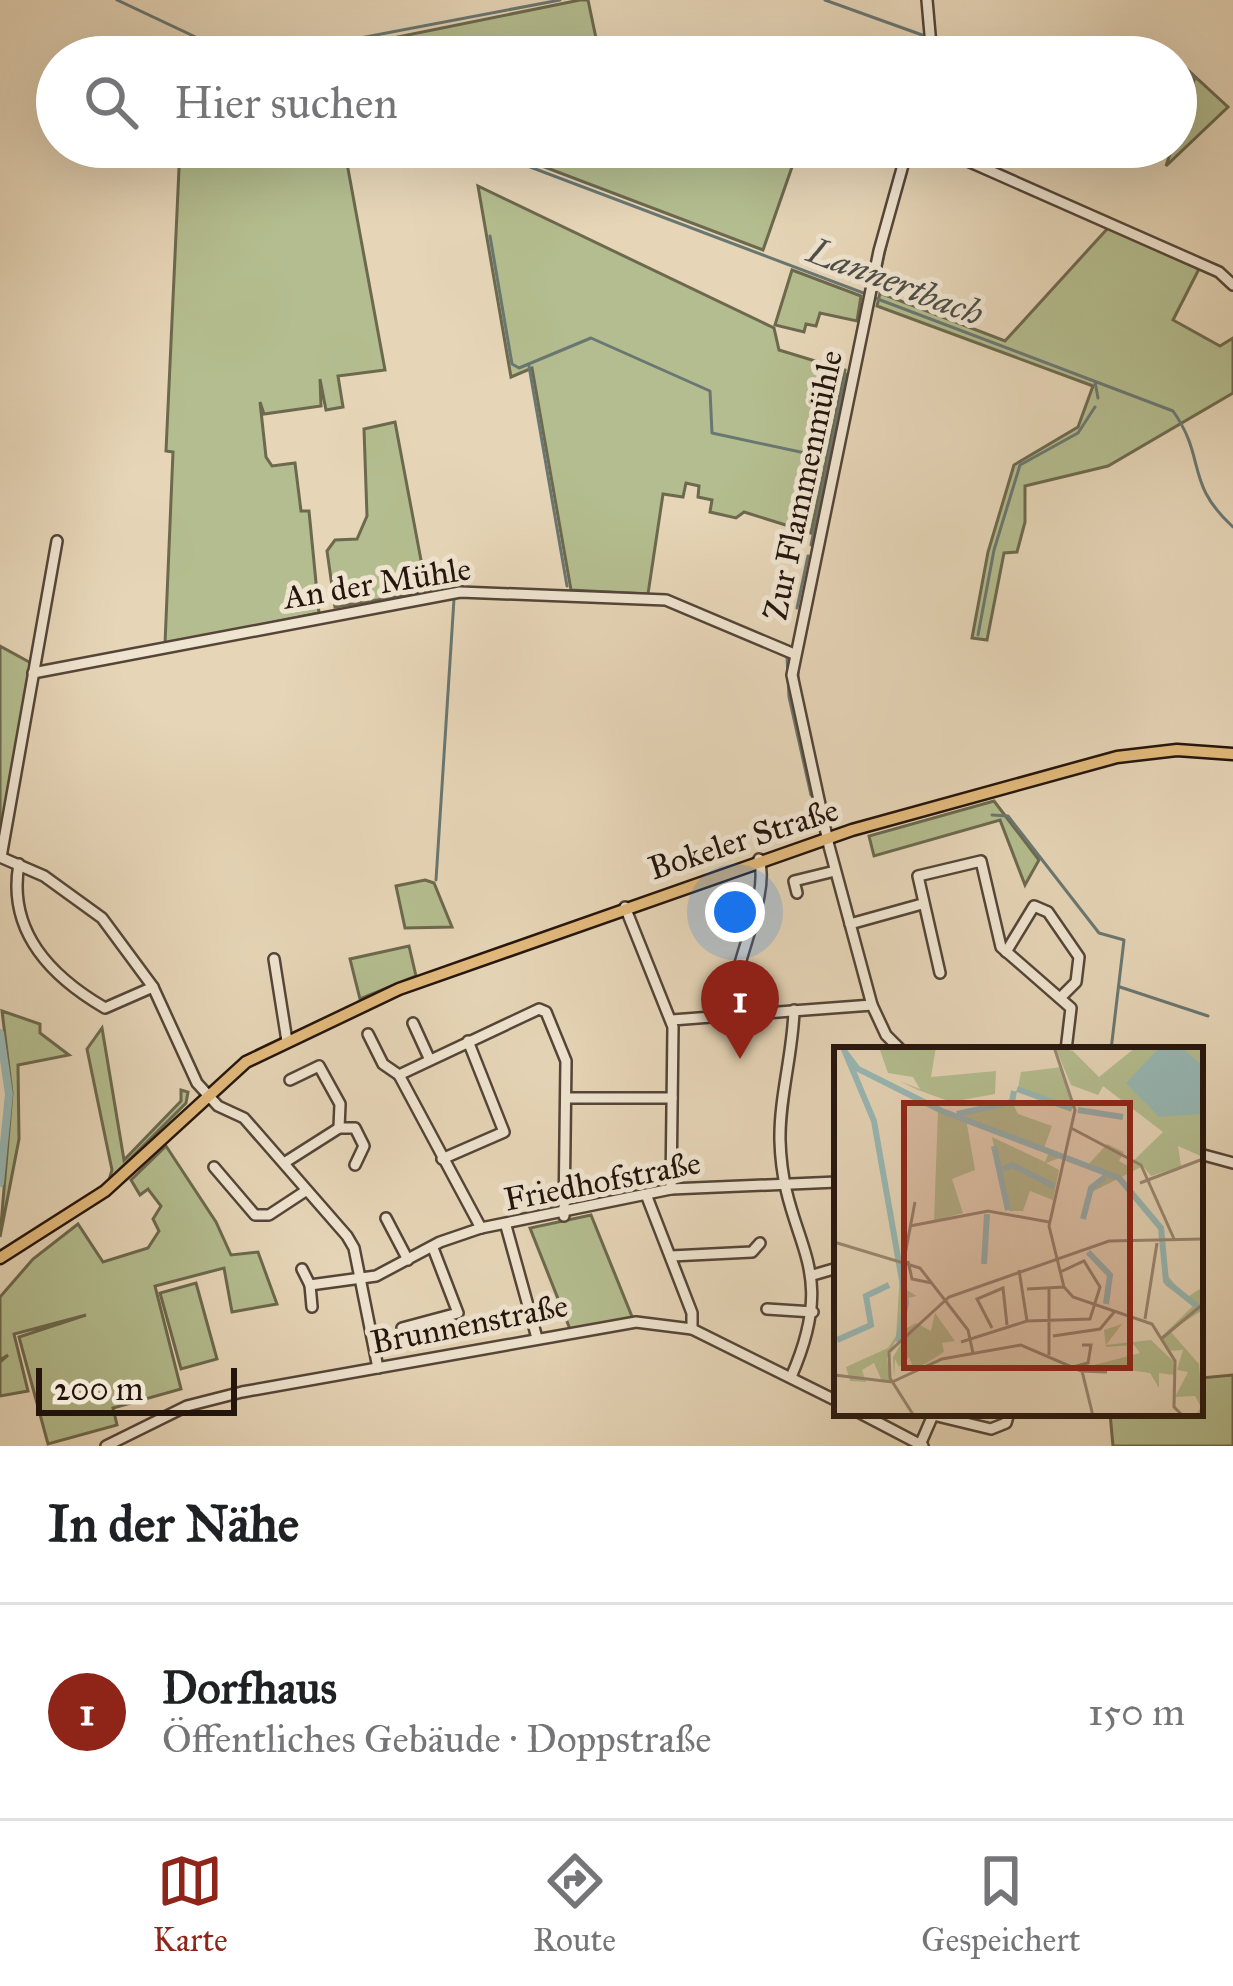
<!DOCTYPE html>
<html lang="de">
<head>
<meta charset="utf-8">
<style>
  :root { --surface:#fff; --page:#f6f6f6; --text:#202124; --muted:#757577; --line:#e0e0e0; --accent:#8f2418 }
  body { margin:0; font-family:"IM FELL Great Primer",serif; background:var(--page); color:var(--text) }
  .scale { position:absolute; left:36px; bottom:30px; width:201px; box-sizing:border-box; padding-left:12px; border:6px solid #25150d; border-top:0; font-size:33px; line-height:42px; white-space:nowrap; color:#25150d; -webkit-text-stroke:9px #efe4d0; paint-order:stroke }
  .you { position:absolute; left:735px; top:912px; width:42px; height:42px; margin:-30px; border:9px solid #fff; border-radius:50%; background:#1a73e8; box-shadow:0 0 0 18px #1a73e833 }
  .badge { display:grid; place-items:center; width:78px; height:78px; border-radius:50%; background:var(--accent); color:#fff; font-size:39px; font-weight:700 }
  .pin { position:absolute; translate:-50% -99px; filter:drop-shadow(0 3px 6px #0008) }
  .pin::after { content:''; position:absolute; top:63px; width:42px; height:36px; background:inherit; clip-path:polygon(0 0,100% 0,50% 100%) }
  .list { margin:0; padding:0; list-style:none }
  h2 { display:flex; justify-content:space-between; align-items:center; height:156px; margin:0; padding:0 48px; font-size:51px }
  h2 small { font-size:39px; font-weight:400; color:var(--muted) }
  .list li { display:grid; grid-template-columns:78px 1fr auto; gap:36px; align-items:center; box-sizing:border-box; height:216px; padding:0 48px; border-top:3px solid var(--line) }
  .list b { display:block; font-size:45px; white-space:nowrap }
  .list p { margin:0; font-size:39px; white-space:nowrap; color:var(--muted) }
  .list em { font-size:39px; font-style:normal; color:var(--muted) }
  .icon { flex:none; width:66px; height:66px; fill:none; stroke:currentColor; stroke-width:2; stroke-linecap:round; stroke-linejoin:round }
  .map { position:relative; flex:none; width:1233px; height:1446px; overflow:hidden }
  .search { position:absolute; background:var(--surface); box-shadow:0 12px 48px #0002; left:36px; right:36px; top:36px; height:132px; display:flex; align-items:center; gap:30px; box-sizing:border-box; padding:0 42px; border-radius:66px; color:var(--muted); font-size:45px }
  .sheet { height:372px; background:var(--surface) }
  nav { display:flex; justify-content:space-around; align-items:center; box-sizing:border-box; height:168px; border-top:3px solid var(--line); background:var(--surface); font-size:33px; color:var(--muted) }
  nav a { display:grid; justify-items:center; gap:6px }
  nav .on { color:var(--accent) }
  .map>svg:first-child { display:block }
  .green { fill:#b4bd8f; stroke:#6c694e; stroke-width:3 }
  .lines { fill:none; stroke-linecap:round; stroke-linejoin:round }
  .stream { stroke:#697772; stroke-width:3 }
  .canal { stroke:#97b8b5; stroke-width:8 }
  .minor-casing { stroke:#554538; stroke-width:14 }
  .major-casing { stroke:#25150d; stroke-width:15 }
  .minor { stroke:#efe4d0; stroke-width:9 }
  .major { stroke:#e3ba7c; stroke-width:10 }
  .labels { text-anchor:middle; stroke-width:10; stroke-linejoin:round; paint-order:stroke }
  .street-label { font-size:33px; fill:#25150d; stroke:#efe4d0 }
  .water-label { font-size:36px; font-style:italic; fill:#4d4e48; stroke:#efe4d0 }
  .inset-river { fill:none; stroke:#97b8b5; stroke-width:6 }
  .inset-road { fill:none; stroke:#998873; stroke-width:3 }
  .view { fill:#8f2418; fill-opacity:0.15; stroke:#8f2418; stroke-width:6 }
  .inset-edge { fill:none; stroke:#25150d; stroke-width:6 }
</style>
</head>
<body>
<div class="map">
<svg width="1233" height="1446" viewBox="0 0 1233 1446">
  <rect width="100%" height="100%" fill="#e6d5b7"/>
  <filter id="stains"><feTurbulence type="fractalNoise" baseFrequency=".00167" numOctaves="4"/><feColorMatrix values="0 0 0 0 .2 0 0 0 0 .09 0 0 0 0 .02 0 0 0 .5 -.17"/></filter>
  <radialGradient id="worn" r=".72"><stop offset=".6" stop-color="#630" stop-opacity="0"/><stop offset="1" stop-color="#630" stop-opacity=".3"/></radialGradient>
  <g class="green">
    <polygon points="580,0 588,0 596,38 619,49 622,57 299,57"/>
    <polygon points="1176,59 1228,107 1166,166 1194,80 1176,66"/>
    <polygon points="180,147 344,147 385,370 338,376 343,407 326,410 320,379 321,406 264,414 260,402 266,457 272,466 295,463 301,511 309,511 319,613 165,644 173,452 166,451"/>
    <polygon points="492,147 799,147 763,250"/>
    <polygon points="478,186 774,328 779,350 845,370 811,533 744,512 736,518 710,512 712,500 698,497 699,486 686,483 683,497 663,494 648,594 571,590 532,368 511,377"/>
    <polygon points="1108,228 1199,269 1173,320 1220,346 1233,338 1233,393 1108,466 1025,486 1025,522 1017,552 1004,553 987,640 972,638 988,552 1014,465 1078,427 1093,386 877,306 880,293 1005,341"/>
    <polygon points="792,270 861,296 857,321 820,313 816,326 806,324 804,332 775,325"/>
    <polygon points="395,422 427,592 335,607 327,551 335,540 357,539 367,516 364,429"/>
    <polygon points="0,646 31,663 0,836"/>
    <polygon points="994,801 1039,860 1025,885 1000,820 874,856 869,836"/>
    <polygon points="425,880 434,883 452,927 405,928 396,886"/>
    <polygon points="409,946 416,976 360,999 350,959"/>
    <polygon points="2,1011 40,1024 40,1033 69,1055 18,1065 19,1139 0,1237 12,1093"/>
    <polygon points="102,1028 124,1160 181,1101 181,1090 188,1092 186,1103 109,1180 112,1170 87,1049"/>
    <polygon points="166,1146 216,1222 231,1255 258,1252 277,1304 232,1312 224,1268 155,1286 181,1389 113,1408 117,1425 48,1444 19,1337 86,1315 14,1334 28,1391 0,1396 0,1362 8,1355 0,1360 0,1297 33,1259 78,1224 103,1262 148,1248 159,1231 153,1219 161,1206 148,1189 140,1195 131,1180"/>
    <polygon points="591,1215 633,1319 570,1329 530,1228"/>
    <polygon points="196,1283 217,1359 181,1369 160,1293"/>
    <polygon points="1233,1375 1233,1446 1113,1446 1110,1413 1200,1413 1200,1378"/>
  </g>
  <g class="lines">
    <g class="stream">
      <polyline points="117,0 238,57"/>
      <polyline points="825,0 925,36"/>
      <polyline points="947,39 1149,57"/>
      <polyline points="293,57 297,50 560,0"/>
      <polyline points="939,57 939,51"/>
      <polyline points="1176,63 1197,79"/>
      <polyline points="477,147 866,294"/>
      <polyline points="897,203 914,147"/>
      <polyline points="490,236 512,364 519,368 591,338 710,391 712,433 819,456"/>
      <polyline points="878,282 891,223"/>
      <path d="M875,298L1173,411C1207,459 1184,482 1233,527"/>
      <polyline points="529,366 567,586"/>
      <polyline points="1095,382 1098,398"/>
      <polyline points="811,545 846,374"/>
      <polyline points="797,608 808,556"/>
      <polyline points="978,635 994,550 1020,465 1078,433 1095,407"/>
      <polyline points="787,657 789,697 811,795"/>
      <polyline points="798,666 798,686"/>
      <polyline points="992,815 1008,816 1099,933 1124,940 1111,1050"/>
      <polyline points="436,880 454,599"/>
      <polyline points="1120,987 1208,1016"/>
    </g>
    <polyline class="canal" points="0,1033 9,1094 0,1183"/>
    <g class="minor-casing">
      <g id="minor">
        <polyline points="927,0 932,57"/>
        <polyline points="936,147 1219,272 1233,285"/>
        <polyline points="33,673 460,592 666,600 794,654"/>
        <polyline points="0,857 44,876 102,918 153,987 197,1083 218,1106 244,1118 347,1236 354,1248 378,1368"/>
        <polyline points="1,857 57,541"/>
        <path d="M19,864C7,931 50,976 105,1008L153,987"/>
        <polyline points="797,893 794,881 835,871"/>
        <polyline points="625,907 673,1027 671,1189"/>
        <polyline points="850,924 922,904"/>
        <polyline points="1006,952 1034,906 1048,912 1079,957 1076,982 1060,998"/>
        <polyline points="274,959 287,1041"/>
        <polyline points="940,973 918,876 981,861 1001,947 1071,1008 1066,1050"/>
        <path d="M731,1014C730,967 771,898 759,859"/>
        <polyline points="672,1020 872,1005"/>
        <polyline points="413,1023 429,1058"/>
        <polyline points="368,1034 383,1064 399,1075"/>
        <polyline points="901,1050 886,1035 872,1005 829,846 792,675 879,251 908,147"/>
        <polyline points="290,1080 319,1066 340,1104 339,1128"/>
        <polyline points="566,1098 672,1098"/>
        <polyline points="1200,1154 1233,1163"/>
        <polyline points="442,1159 504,1132 468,1041"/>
        <polyline points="284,1163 339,1128 355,1128 364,1146 355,1165"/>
        <polyline points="214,1167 255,1215 269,1215 304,1192"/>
        <polyline points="647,1197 692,1313 692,1329"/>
        <polyline points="386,1218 408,1260"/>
        <polyline points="506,1226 537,1338"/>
        <polyline points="481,1228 399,1075 539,1009 546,1012 566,1061 564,1216"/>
        <polyline points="671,1256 752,1252 760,1243"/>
        <polyline points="302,1269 310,1285"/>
        <polyline points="813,1275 837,1268"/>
        <polyline points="312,1307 310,1285 376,1276 440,1242 481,1228 671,1189 837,1182"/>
        <polyline points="767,1309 813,1312"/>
        <polyline points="402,1328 458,1313 433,1248"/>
        <path d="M791,1377C842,1261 783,1245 780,1141C779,1098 793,1053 794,1010"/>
        <polyline points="860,1413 923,1446"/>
        <polyline points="920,1445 933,1415 991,1429 1006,1423 1009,1413"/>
        <polyline points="106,1446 187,1406 242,1392 636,1322 692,1329 837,1401"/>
      </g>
    </g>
    <g class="major-casing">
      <polyline id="major" points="0,1258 105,1191 246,1062 399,989 852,830 1117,757 1177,750 1233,754"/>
    </g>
    <use href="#minor" class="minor"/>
    <use href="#major" class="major"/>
  </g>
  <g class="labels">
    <g class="street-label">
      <text transform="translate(802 485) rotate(-78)" y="12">Zur Flammenmühle</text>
      <text transform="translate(377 582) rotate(-9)" y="12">An der Mühle</text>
      <text transform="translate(743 838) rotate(-18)" y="12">Bokeler Straße</text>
      <text transform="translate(602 1180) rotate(-11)" y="12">Friedhofstraße</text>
      <text transform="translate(469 1323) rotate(-11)" y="12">Brunnenstraße</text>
    </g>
    <g class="water-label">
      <text transform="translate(896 281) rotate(21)" y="13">Lannertbach</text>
    </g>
  </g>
  <g transform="translate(834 1047)">
    <rect width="369" height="369" fill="#e6d5b7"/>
    <path d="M45,0H102L97,30L162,24L161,47L117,55L84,43L65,34L86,42L79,30L54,26ZM221,0L239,4L265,30L302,0H369V110L344,99L347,119L317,129L309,119L258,145L248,173L256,141L270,127L231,109L254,118L273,97L290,105L285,114L294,119L329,85L269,39L264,48L237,38ZM228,20L240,61L184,41L187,25ZM178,55L184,67L218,79L210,101L132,72L141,123L118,132L129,166L100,174L104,63L123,70ZM158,90L211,115L215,105L228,110L212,116L225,123L219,153L196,144L189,164H175ZM330,224L352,251L369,240V263L336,284L365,317L369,369H361L367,360L361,349L341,350L354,325L343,323L349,303L335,304L327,290L359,259L331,238ZM66,227L69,241L83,249L74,251L71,282L82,276L97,284L101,266L121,294L108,296L110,305L91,317L79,320L75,310L65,320L61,312L60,332L59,310L74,285L65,287L53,311L56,333L48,334L40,316L28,323L32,335L16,334L12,320L54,301L62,289ZM288,277L272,298L317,293L339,314L340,328L325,326V341L316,326L260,318L306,306L300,298L272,300L270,283Z" fill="#b4bd8f"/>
    <path d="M326,0H347L369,19L366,67L325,70L292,36Z" fill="#97b8b5"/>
    <path class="inset-river" d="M9,0L40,74L72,256L64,295M11,5L24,22L108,64L285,131L327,181L332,234L369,264M183,42L238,62M244,63L289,70M123,67L178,55L180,44M160,99L174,163M169,122L178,118L220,139M249,172L257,141L271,130M254,205L276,228L272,257M150,217L153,167M3,293L37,278L32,249L55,238"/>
    <path class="inset-road" d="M220,0L241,63L215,179L230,240L239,250L318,277L341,314L340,360L349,369M237,81L307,118L341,194M306,136L369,112M76,179L154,164L215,175M0,195L86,221L134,283L139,306M70,213L81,155M74,214L78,232L98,236M185,223L193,274M193,242L230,240M311,272L323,196M158,281L143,252L169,241L173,278M219,289L266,282L281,264M327,292L369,257M127,295L193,274L256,272L266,240L250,214L226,225M215,308V241M239,320L254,316L257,298H248M248,324L259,369M0,328L58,335L108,312L187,298L247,324L273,325M80,369L56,331L55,305L115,250L275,194L369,192M123,369H182"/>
    <path class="view" d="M70,56H296V321H70Z"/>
    <rect width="369" height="369" class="inset-edge"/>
  </g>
  <rect width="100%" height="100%" filter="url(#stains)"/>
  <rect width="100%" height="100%" fill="url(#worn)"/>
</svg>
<div class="scale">200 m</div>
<div class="you"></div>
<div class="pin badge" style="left:740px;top:1059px">1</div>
<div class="search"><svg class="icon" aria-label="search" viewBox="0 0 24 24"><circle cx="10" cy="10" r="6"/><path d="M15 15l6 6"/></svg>Hier suchen</div>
</div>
<section class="sheet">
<h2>In der Nähe<small></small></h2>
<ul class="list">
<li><span class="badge">1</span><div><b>Dorfhaus</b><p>Öffentliches Gebäude · Doppstraße</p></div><em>150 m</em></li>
</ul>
</section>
<nav>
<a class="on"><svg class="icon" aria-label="map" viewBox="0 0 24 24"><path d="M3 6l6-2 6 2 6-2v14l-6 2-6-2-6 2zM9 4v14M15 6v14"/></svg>Karte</a>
<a><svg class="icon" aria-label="directions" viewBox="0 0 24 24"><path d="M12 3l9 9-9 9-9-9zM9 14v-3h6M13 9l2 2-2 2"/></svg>Route</a>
<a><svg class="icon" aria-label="saved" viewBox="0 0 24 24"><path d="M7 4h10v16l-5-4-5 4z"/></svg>Gespeichert</a>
</nav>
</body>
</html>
